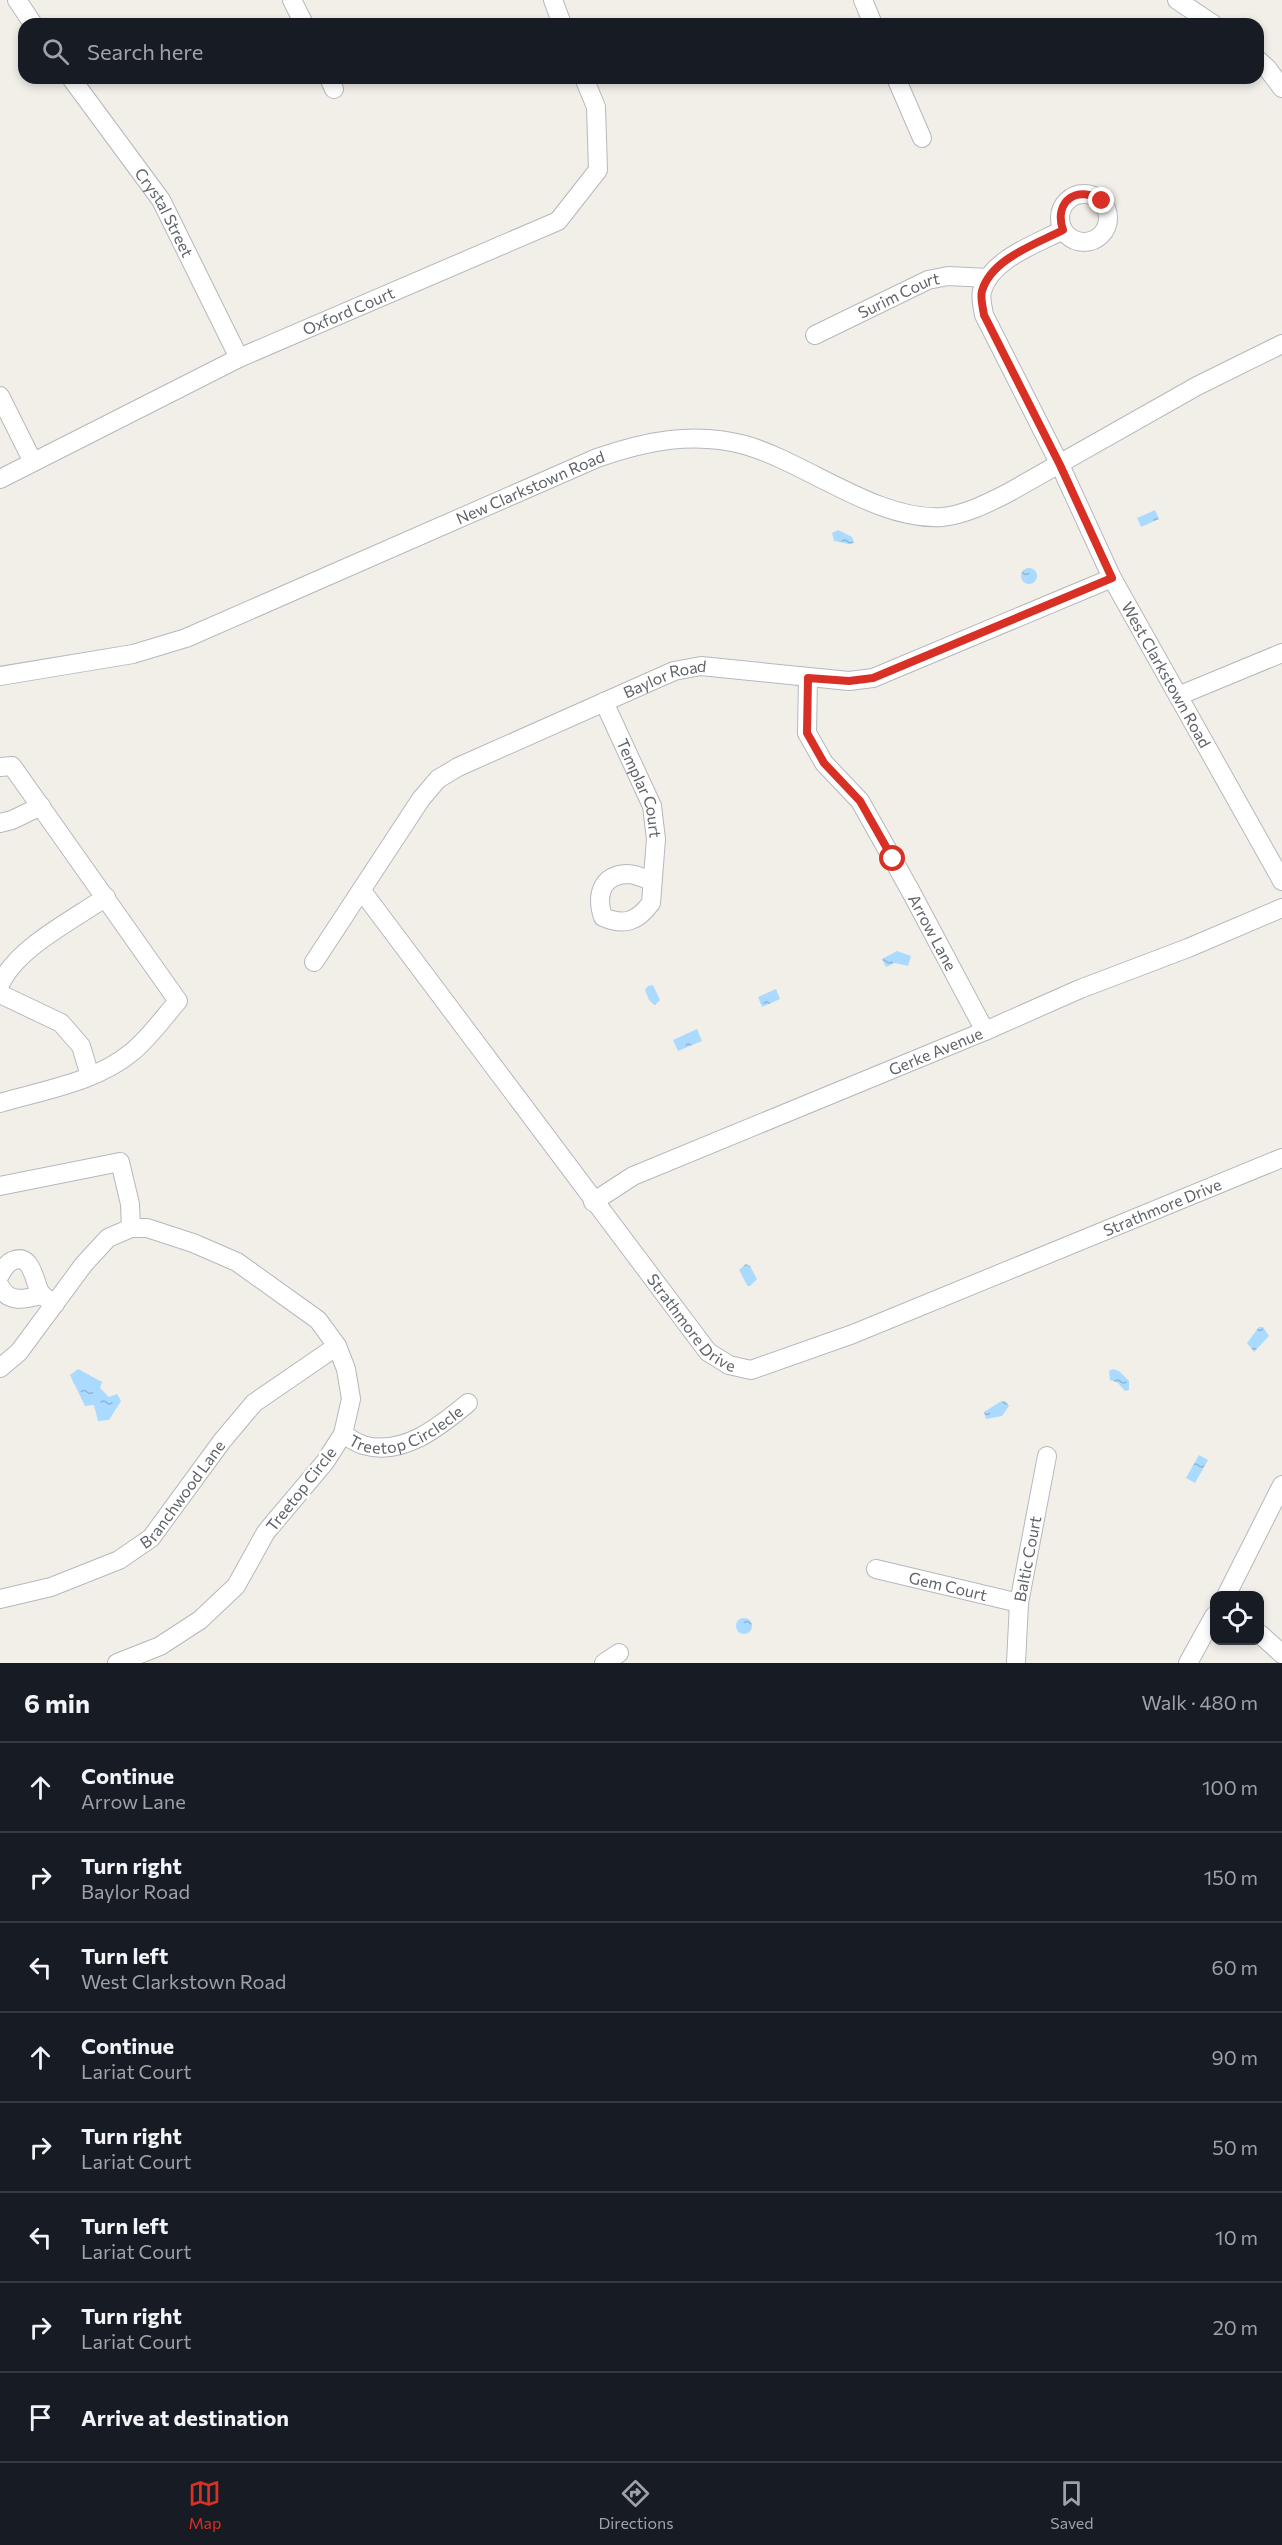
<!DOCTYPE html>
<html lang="en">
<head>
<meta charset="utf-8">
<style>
  :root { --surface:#171b24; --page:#20242c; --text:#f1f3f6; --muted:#9ea1a6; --line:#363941; --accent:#d93025 }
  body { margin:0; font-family:Commissioner,sans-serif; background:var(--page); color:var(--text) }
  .controls { position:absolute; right:18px; bottom:18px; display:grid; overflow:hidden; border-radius:12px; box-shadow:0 3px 9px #0003 }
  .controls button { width:54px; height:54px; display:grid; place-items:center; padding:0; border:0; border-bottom:2px solid var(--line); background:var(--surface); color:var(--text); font:30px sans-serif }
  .stop { position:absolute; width:18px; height:18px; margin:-14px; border:4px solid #d93025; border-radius:50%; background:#fff }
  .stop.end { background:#d93025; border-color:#fff; box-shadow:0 2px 6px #0008 }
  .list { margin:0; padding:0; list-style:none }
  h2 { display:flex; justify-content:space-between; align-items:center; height:78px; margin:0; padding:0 24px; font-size:26px }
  h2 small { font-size:20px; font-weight:400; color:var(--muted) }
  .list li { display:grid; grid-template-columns:39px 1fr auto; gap:18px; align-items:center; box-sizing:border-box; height:90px; padding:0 24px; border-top:2px solid var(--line) }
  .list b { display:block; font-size:22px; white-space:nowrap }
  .list p { margin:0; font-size:20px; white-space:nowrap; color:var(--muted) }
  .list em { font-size:20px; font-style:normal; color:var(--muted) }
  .icon { flex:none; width:33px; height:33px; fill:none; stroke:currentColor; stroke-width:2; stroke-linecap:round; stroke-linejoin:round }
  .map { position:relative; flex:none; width:1282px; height:1663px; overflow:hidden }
  .search { position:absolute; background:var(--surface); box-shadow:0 3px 9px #0003; left:18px; right:18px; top:18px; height:66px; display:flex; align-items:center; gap:15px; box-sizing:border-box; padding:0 21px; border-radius:18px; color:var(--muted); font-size:22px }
  .sheet { height:798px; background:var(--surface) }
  nav { display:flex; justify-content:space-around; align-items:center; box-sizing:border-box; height:84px; border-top:2px solid var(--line); background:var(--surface); font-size:16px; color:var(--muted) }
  nav a { display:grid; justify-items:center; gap:3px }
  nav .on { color:var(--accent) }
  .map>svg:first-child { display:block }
  .water { fill:url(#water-ripples) }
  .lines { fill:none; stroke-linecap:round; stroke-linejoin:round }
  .minor-casing { stroke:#b5b8bc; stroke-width:20 }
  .minor { stroke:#fff; stroke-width:18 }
  .route { stroke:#d93025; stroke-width:8 }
  .labels { text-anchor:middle; stroke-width:5; stroke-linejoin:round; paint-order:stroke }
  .street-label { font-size:16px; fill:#5f6368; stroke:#fff }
</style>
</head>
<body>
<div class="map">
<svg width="1282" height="1663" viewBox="0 0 1282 1663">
  <defs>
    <pattern id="water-ripples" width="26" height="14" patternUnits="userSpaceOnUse" patternTransform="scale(1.5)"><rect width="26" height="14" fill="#aadaff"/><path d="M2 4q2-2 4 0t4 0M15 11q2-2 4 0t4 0" fill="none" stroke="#8eb4d2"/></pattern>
  </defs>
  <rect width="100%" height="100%" fill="#f1efe8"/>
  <g class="water">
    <polygon points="1155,510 1159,519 1141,527 1137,518"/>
    <polygon points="838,530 852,537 854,543 849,544 834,541 832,533"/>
    <circle cx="1029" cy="576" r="8"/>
    <polygon points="897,951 911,956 908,966 895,963 886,967 882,959"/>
    <polygon points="653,985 660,1000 655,1005 649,1000 645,990 648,986"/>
    <polygon points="776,989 780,999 762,1007 758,997"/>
    <polygon points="697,1029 702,1041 678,1051 673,1040"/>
    <polygon points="746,1264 750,1266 757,1279 750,1286 747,1285 739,1270"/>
    <polygon points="1259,1327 1263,1327 1269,1336 1254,1352 1247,1343"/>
    <polygon points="78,1369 102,1382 100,1388 109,1397 117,1394 121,1401 109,1420 98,1421 94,1405 85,1406 70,1375"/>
    <polygon points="1113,1369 1119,1371 1129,1381 1129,1390 1125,1391 1118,1383 1110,1380 1109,1371"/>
    <polygon points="1005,1401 1009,1406 1002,1416 986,1419 984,1412 1000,1402"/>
    <polygon points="1199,1455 1208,1460 1195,1483 1186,1478"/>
    <circle cx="744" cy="1626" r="8"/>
  </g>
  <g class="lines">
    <g class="minor-casing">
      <g id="minor">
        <polyline points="17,0 33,24"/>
        <polyline points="292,0 304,24"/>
        <polyline points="553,0 562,24"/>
        <polyline points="863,0 873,24"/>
        <polyline points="1177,0 1213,24"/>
        <polyline points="1258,60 1267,68 1282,88"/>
        <path id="s1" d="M71,78L161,200L239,358"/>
        <polyline points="329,78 334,89"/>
        <polyline points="896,78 922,138"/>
        <circle cx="1084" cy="218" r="24"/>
        <path id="s2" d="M1063,230C1036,244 991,259 982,291C980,298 983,308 984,315L1060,465L1112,578L1282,881"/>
        <path id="s3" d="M815,335L928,280L948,276L988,278"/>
        <polyline points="0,396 33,462"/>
        <path id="s4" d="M0,479L239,358L558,221L598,170L596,107L584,78"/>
        <path id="s5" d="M0,676L133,654L186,638L597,458C646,441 694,431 745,445C807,463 877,521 942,517C964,515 986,504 1006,494L1197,386L1282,344"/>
        <path id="s6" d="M808,678L807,733L824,763L860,801L910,890L985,1031"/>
        <polyline points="1178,696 1282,653"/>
        <path id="s7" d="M604,702L652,806L656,839L651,903C637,922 624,926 603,917C596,896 601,875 627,874C635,874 644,878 651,881"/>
        <path d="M0,767L12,766L178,1001C164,1017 149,1038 132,1052C96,1082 44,1090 0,1103"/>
        <polyline points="0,823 12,820 41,806"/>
        <path id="s8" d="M362,891L708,1352L729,1365L751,1370L853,1334L1282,1158"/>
        <path id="s9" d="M314,962L421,799L438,779L458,767L674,671L701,666L849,681L873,678L1112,578"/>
        <path d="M0,985C16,948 73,920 106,897"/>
        <polyline points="0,994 61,1023 81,1046 90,1076"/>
        <polyline points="0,1186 120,1162 130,1204 131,1228"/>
        <path id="s10" d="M593,1202L633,1176L985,1031L1080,989L1188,948L1282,908"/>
        <path d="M0,1275C3,1269 6,1264 12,1261C32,1252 34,1281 40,1292C43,1297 50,1301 55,1304"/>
        <path d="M0,1286C8,1304 26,1299 41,1295"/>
        <polyline points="0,1368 19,1352 84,1264 108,1238 131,1228 147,1228 193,1243 237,1262 318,1320 337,1346 346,1369 351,1399 343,1434 325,1462 266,1532 236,1586 200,1620 160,1646 117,1663"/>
        <path id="s11" d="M343,1434C349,1438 357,1443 363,1445C403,1457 440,1426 468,1403"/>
        <path id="s12" d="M876,1569L1019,1603"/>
        <polyline points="1226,1596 1282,1485"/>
        <path id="s13" d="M0,1599L51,1587L119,1560L151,1538L222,1441L254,1403L337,1346"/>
        <polyline points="1260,1634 1282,1654"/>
        <polyline points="604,1663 619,1653"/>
        <path id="s14" d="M1016,1663L1019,1603L1047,1456"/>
        <polyline points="1188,1663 1214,1616"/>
      </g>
    </g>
    <use href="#minor" class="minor"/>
  </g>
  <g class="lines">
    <path class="route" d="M893,859L860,801L824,763L807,733L808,678L849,681L873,678L1112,578L1060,465L984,315C983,308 980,298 982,291C991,259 1036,244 1063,230C1053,201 1078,184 1102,201"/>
  </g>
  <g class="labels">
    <g class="street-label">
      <text dy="6" stroke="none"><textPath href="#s1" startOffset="164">Crystal Street</textPath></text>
      <text dy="6" stroke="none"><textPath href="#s3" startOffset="93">Surim Court</textPath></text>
      <text dy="6" stroke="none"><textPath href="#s4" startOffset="387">Oxford Court</textPath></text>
      <text dy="6" stroke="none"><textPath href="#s5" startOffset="566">New Clarkstown Road</textPath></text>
      <text dy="6" stroke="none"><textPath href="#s2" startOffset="532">West Clarkstown Road</textPath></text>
      <text dy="6" stroke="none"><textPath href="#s9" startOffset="470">Baylor Road</textPath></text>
      <text dy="6" stroke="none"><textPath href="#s7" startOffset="94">Templar Court</textPath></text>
      <text dy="6" stroke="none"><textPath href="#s6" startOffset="292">Arrow Lane</textPath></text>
      <text dy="6" stroke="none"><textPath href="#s10" startOffset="375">Gerke Avenue</textPath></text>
      <text dy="6" stroke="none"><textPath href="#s8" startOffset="1066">Strathmore Drive</textPath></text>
      <text dy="6" stroke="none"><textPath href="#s8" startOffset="544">Strathmore Drive</textPath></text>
      <text dy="6" stroke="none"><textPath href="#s11" startOffset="70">Treetop Circlecle</textPath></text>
      <text transform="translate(301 1489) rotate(-52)" y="6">Treetop Circle</text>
      <text dy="6" stroke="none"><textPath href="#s13" startOffset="218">Branchwood Lane</textPath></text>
      <text dy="6" stroke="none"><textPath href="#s14" startOffset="105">Baltic Court</textPath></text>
      <text dy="6" stroke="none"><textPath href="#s12" startOffset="74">Gem Court</textPath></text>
    </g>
  </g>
</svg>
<div class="controls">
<button><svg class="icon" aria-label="locate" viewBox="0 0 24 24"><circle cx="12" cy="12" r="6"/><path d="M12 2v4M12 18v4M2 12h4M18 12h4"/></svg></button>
</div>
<div class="stop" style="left:893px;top:859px"></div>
<div class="stop end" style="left:1102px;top:201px"></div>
<div class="search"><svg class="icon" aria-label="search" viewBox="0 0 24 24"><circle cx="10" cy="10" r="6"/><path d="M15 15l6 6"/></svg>Search here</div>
</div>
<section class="sheet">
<h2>6 min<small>Walk · 480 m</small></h2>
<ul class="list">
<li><svg class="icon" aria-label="ahead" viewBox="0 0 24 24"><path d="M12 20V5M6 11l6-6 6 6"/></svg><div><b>Continue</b><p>Arrow Lane</p></div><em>100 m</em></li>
<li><svg class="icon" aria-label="right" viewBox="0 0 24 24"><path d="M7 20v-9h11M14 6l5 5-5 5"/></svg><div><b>Turn right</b><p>Baylor Road</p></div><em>150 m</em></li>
<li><svg class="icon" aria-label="left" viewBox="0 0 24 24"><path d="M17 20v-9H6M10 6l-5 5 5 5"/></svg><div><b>Turn left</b><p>West Clarkstown Road</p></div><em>60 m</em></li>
<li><svg class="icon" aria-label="ahead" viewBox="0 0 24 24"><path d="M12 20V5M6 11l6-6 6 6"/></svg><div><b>Continue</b><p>Lariat Court</p></div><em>90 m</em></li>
<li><svg class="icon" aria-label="right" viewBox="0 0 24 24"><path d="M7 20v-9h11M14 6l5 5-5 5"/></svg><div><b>Turn right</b><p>Lariat Court</p></div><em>50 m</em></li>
<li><svg class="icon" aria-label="left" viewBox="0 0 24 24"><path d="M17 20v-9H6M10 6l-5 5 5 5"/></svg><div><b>Turn left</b><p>Lariat Court</p></div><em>10 m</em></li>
<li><svg class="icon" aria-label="right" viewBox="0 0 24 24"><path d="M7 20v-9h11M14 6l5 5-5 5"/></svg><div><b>Turn right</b><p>Lariat Court</p></div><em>20 m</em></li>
<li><svg class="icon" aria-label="arrive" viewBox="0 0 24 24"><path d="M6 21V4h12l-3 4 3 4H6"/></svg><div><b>Arrive at destination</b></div></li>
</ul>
</section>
<nav>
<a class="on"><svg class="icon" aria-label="map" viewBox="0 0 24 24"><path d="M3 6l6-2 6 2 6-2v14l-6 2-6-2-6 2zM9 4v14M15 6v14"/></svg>Map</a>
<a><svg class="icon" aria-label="directions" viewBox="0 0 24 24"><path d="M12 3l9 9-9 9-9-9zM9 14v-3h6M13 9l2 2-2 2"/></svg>Directions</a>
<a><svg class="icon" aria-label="saved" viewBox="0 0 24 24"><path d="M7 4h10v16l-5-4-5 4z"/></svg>Saved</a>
</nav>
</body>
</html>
